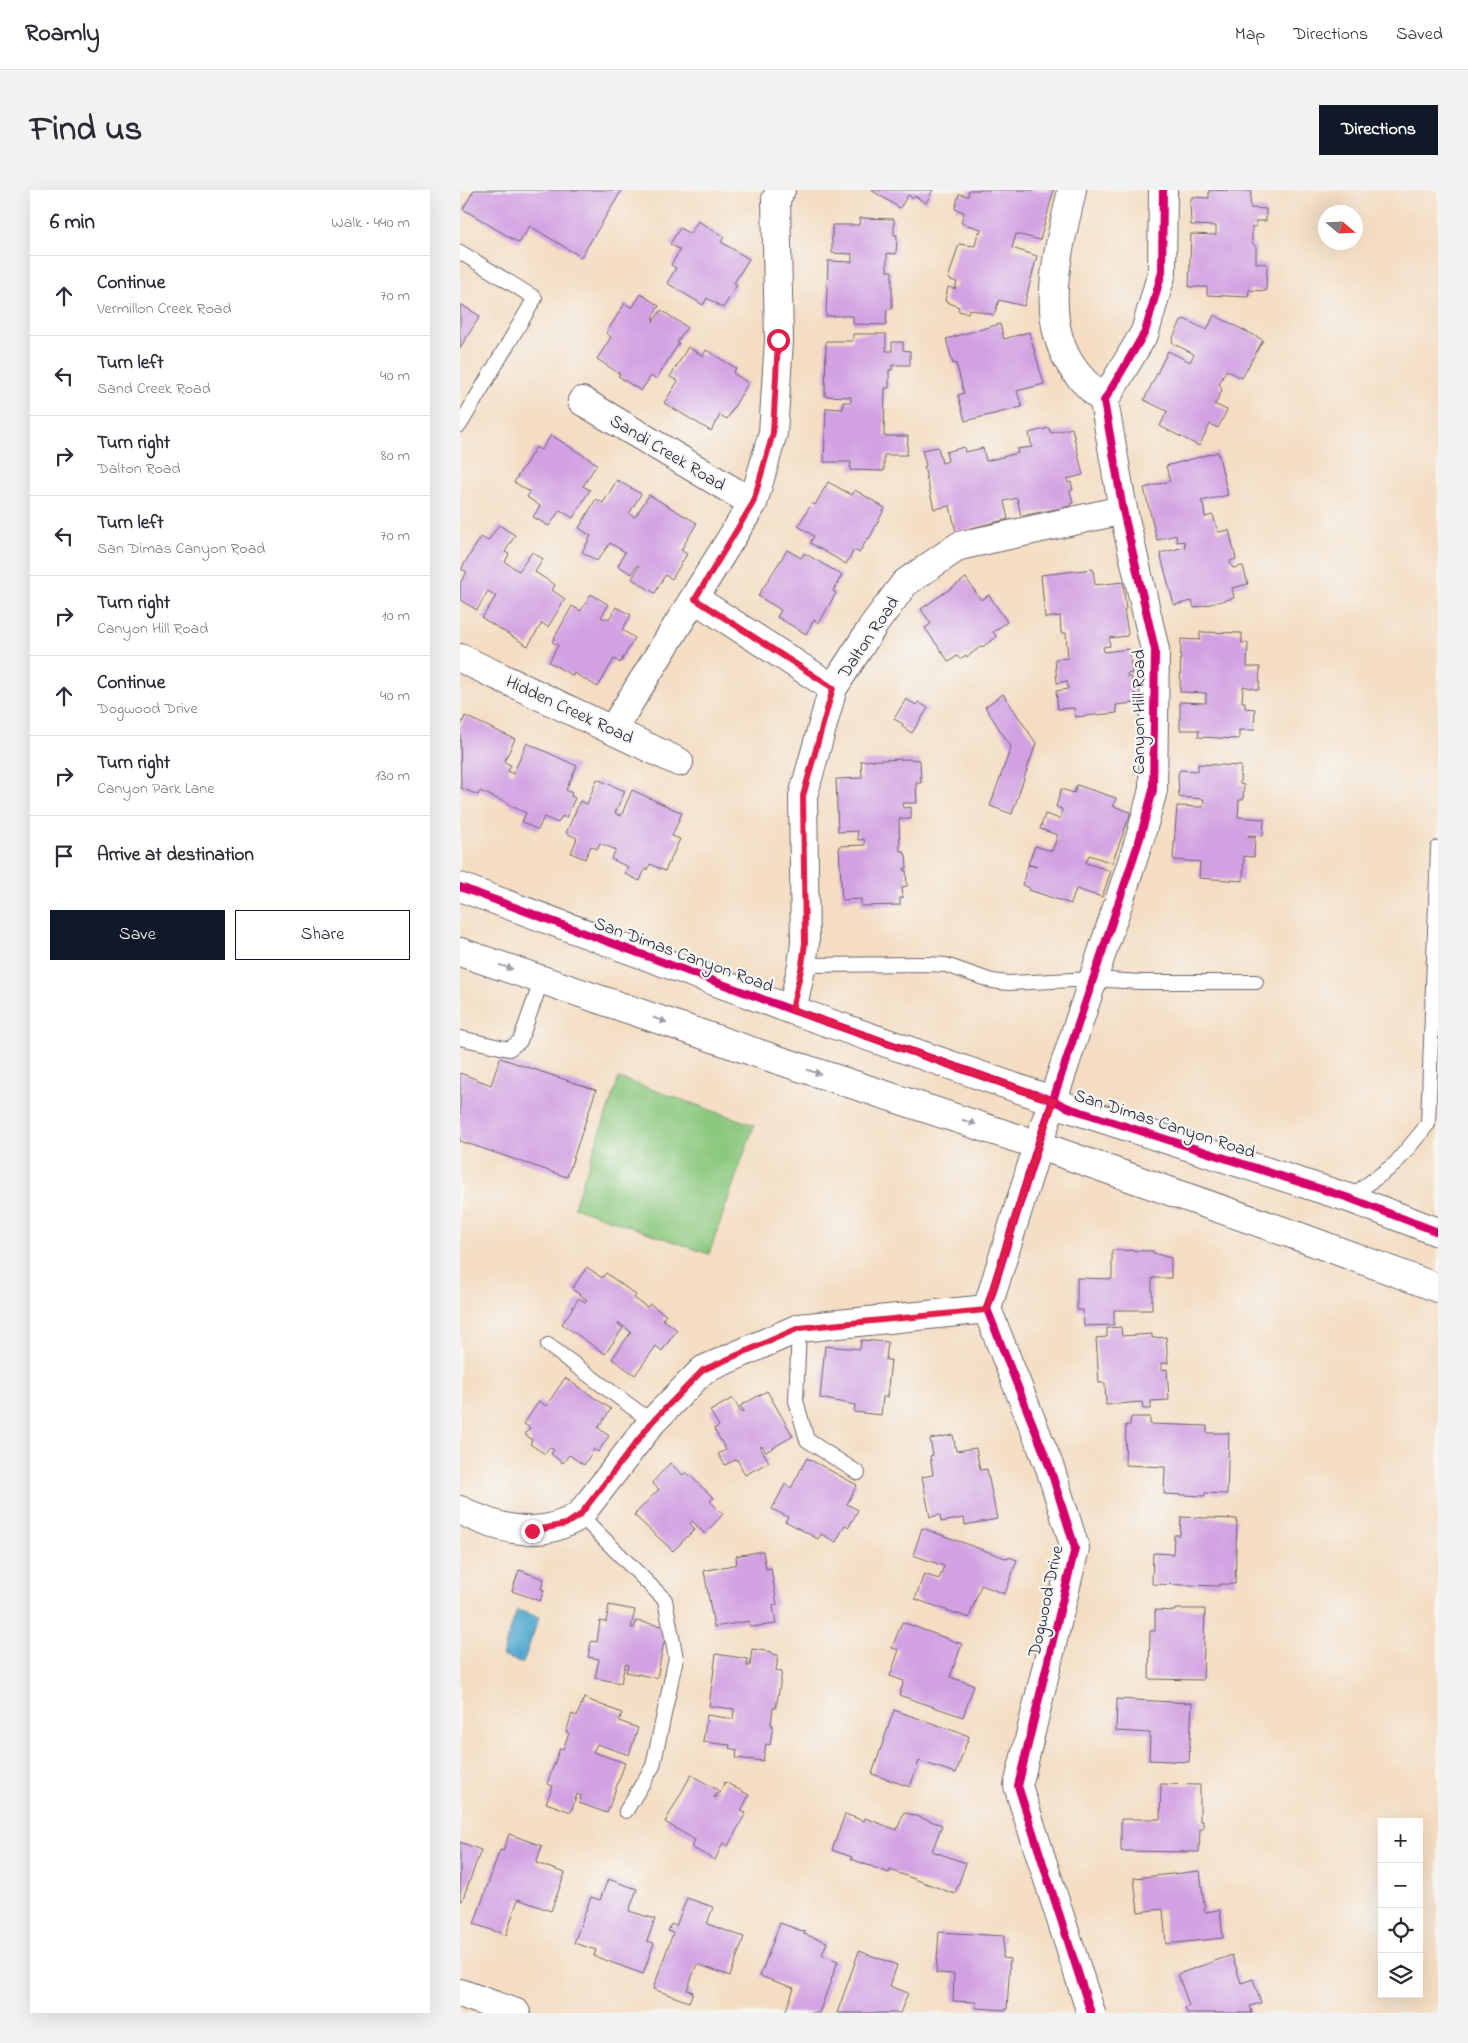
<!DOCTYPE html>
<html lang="en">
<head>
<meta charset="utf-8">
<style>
  :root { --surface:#fff; --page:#f2f2f3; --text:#2b2b33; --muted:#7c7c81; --line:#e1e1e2; --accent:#111827 }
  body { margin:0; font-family:"Indie Flower",sans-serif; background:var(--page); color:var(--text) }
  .controls { position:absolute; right:15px; bottom:15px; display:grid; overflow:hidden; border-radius:0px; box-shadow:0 5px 20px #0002 }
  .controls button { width:45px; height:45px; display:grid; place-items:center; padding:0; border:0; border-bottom:1px solid var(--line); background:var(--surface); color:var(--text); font:25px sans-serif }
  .compass { position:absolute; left:858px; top:15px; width:45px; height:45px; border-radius:50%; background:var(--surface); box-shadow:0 5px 20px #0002; rotate:109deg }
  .stop { position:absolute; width:15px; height:15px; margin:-11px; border:4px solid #e11d48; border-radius:50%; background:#fff }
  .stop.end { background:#e11d48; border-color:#fff; box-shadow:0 1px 5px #0008 }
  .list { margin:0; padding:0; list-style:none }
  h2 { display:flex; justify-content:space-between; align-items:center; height:65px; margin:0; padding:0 20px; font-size:21px }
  h2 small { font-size:16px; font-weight:400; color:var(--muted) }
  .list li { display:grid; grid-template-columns:32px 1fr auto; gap:15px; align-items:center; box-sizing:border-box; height:80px; padding:0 20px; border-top:1px solid var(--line) }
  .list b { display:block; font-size:19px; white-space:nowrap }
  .list p { margin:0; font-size:16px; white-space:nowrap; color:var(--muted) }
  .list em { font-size:16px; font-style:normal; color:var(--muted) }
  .actions { display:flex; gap:10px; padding:15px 20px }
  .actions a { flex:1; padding:11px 0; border:1px solid var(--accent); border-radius:0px; text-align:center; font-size:18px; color:var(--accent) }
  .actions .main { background:var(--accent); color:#fff }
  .icon { flex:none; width:28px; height:28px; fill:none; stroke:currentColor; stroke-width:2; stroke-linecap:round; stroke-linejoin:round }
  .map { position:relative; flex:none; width:978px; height:1823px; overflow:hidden; border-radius:0px }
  header { display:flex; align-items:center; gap:30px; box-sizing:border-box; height:70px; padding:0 25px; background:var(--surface); border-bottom:1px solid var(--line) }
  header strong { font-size:24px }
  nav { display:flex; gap:28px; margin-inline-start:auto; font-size:18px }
  .intro { display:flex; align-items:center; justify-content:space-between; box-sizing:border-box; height:120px; padding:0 30px }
  h1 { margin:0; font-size:35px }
  .button { padding:12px 22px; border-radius:0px; background:var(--accent); color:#fff; font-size:18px; font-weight:700 }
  main { display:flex; gap:30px; padding:0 30px }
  aside { flex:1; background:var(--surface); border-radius:0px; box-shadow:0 5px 20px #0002 }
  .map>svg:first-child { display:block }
  .green { fill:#8cc97f; stroke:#57765d }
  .water { fill:#52a9cf; stroke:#3a6685 }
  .building { fill:#d2a1e2 }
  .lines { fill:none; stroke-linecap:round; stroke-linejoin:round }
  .service-casing { stroke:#6c636a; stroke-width:16 }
  .minor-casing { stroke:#6c636a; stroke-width:30 }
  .tertiary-casing { stroke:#6c636a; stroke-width:30 }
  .service { stroke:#fff; stroke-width:14 }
  .minor { stroke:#fff; stroke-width:28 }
  .tertiary { stroke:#fff; stroke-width:28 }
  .cycleway-casing { stroke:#f6f6f2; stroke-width:11 }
  .cycleway { stroke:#d6006c; stroke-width:8 }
  .oneway { fill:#9c9ca7 }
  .route { stroke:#e11d48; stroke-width:6 }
  .labels { text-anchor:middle; stroke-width:4.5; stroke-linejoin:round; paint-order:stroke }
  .street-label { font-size:18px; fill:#22223b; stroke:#f6f6f2 }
</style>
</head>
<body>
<header>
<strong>Roamly</strong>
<nav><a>Map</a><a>Directions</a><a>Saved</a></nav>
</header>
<div class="intro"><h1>Find us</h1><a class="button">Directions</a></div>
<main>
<aside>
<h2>6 min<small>Walk · 440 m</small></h2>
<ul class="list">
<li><svg class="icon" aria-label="ahead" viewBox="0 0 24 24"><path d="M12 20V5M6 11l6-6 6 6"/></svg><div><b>Continue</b><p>Vermillon Creek Road</p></div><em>70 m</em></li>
<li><svg class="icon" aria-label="left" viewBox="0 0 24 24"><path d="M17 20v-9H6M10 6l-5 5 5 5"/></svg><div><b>Turn left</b><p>Sand Creek Road</p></div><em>40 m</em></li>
<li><svg class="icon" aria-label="right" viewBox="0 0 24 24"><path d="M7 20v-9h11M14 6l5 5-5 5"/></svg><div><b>Turn right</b><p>Dalton Road</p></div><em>80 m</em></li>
<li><svg class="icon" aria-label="left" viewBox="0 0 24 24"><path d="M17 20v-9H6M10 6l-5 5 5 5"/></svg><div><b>Turn left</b><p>San Dimas Canyon Road</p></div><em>70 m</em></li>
<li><svg class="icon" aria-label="right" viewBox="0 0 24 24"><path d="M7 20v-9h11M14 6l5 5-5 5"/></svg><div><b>Turn right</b><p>Canyon Hill Road</p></div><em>10 m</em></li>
<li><svg class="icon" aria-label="ahead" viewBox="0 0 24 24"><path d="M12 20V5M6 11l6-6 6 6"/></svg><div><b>Continue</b><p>Dogwood Drive</p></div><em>40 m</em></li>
<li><svg class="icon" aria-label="right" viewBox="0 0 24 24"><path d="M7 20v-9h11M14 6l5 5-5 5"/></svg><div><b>Turn right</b><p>Canyon Park Lane</p></div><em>130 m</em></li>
<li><svg class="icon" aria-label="arrive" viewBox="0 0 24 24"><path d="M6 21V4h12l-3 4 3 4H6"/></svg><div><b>Arrive at destination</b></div></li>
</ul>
<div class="actions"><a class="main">Save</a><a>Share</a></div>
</aside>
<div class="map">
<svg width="978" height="1823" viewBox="0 0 978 1823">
  <rect width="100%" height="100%" fill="#f6f6f2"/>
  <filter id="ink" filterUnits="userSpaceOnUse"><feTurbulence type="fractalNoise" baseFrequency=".02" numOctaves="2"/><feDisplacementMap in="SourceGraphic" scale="10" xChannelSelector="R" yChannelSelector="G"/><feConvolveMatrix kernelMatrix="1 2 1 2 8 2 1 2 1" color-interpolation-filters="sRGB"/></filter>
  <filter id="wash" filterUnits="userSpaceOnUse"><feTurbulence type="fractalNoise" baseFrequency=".0096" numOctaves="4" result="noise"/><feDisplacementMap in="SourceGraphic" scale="20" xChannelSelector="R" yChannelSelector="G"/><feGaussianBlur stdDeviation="1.12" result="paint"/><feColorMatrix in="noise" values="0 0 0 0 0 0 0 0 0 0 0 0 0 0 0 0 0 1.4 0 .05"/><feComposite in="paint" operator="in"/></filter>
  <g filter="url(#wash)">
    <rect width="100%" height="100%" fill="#f4ddc2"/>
    <polygon class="green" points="159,888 294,935 249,1064 114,1017"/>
    <polygon class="water" points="57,1420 79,1427 63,1473 42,1466"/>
    <g id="blocks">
      <g class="building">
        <polygon points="14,0 162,0 121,67 70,36 59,53 3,19"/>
        <polygon points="411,0 473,0 466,13 455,6 453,8 448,5 440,18"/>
        <polygon points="509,0 594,0 580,50 556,44 552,58 577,66 564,116 539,110 534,125 509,119 508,123 498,121 499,117 485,111 488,97 495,99 497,92 488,89 499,54 515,56 518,42 520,43 521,39 501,33 504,22 495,19 499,4 508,6"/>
        <polygon points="749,0 791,1 790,18 806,19 806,31 796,31 796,37 792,37 792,53 796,57 796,73 807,74 806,101 789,100 788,107 747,105 747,97 729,97 731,44 756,45 756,36 731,35 730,12 732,7 749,8"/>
        <polygon points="400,28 434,29 434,45 437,45 436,64 427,63 427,81 432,81 432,119 427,119 426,135 393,134 393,126 366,126 368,71 392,72 392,64 372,63 372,35 399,35"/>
        <polygon points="238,31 264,47 261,52 289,69 274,93 277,95 263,118 247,108 243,115 207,93 216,78 211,75 220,60 210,54 220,38 230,44"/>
        <polygon points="181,104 199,116 192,128 194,129 193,132 201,120 227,137 217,152 219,153 196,189 191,186 181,201 158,186 160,184 137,169 151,147 146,143 165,113 172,118"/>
        <polygon points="0,114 20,126 0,158"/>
        <polygon points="754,125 803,150 782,188 766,180 759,195 762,197 761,199 762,200 756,213 754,214 767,220 758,238 750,234 739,256 700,236 707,221 684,210 708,161 730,172 734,164 712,153 713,151 712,150 721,131 724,129 747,140"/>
        <polygon points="540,134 544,149 569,142 584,194 557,201 562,217 505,231 498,205 504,203 496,173 493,174 486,149"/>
        <polygon points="393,144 426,144 426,161 432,161 432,152 443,152 443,160 450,161 450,175 432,175 432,180 429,180 429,198 425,198 424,246 448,246 447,265 424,265 424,281 390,280 391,272 364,272 366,218 383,219 383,212 391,212 391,207 365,206 366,151 393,151"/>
        <polygon points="228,157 243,166 246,160 276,178 273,183 288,193 267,229 260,225 251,241 204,213 218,191 210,187"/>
        <polygon points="589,238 591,243 612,238 623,285 607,289 608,293 611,292 613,300 610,301 613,313 610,314 611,316 561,326 557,308 544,311 548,329 496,342 490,316 474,319 464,277 466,276 462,260 478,257 482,273 488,271 486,262 504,257 505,262 523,258 526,271 558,263 557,259 572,257 569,243"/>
        <polygon points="91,245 137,274 123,296 130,300 113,328 100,320 89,336 73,327 80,316 67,307 70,302 54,292 76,257 81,260"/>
        <polygon points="758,262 768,305 741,311 742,313 743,313 745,327 753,325 758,342 769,340 776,369 770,371 770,373 773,378 783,376 788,394 772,398 774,408 734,418 732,411 714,415 700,363 725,357 724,351 717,352 716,345 697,350 684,298 710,291 706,276"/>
        <polygon points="157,290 181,304 169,324 175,327 189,305 237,333 221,360 227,364 212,389 205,385 195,403 172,389 179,376 177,375 172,384 158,376 165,362 150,353 137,371 122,362 131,346 119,338 136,309 143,313"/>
        <polygon points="368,292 392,305 395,300 425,318 409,349 408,348 399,363 394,360 386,374 350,353 354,346 338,336 352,313 355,315"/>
        <polygon points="39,335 55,345 45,362 49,364 45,372 59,381 72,362 83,369 75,382 95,395 92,400 105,409 88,437 82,433 68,456 22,428 36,406 28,401 17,420 0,410 0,393 7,382 1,379 21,347 28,351"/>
        <polygon points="327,360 341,368 344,363 382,385 373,401 376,403 359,433 354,430 346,444 317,427 321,420 298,406"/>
        <polygon points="633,379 635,395 663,392 666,419 664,420 668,443 667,446 649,448 650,456 643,457 644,462 669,459 672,483 667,484 667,487 671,487 676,510 674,513 656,515 657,523 615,527 614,518 598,519 596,501 608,499 607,491 597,493 595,469 608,468 606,443 601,443 600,426 585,428 581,385"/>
        <polygon points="506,388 521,410 529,405 547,432 533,442 536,446 534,449 522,457 521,456 507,467 506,465 500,469 497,466 489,472 465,438 471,434 461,419"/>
        <polygon points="131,404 149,415 141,427 145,429 146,427 149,429 156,417 171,425 162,440 175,448 160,473 154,469 138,497 114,483 113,486 89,472 98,455 92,452 112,416 121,421"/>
        <polygon points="740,442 782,443 782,453 788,453 787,477 800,477 799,500 783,496 782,512 785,512 785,518 795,519 794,540 779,540 779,549 738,547 739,540 720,540 720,512 746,513 746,503 720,502 721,449 740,450"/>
        <polygon points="543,504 576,553 552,624 530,616 551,557 525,517"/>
        <polygon points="446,509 456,515 458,512 468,518 452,543 442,537 443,534 434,529"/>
        <polygon points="5,526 55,549 44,572 51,575 48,581 53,584 67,553 117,576 106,600 112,603 111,606 115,608 106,628 102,626 98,633 84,627 78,640 62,632 66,623 49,615 49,614 20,601 18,605 1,598 0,538"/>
        <polygon points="446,569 460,570 461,593 456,593 457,613 442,613 443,618 451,617 451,629 439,629 440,661 444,661 444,664 446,664 447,678 444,678 444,681 446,680 447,696 442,697 443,708 440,708 440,715 401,716 401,709 382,710 379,656 405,655 404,649 398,650 397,641 378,642 376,589 402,588 401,571"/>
        <polygon points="738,574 781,576 780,594 784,595 783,610 779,610 778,627 804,629 803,646 788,645 789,647 795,647 794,667 784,666 783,691 739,688 740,672 714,670 713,668 717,616 743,617 744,609 719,607 718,584 720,580 738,581"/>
        <polygon points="137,589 165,601 155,623 161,626 172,600 222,623 212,646 220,649 205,681 190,674 187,680 185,679 180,691 165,684 168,677 151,669 156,660 140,653 137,659 131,656 125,669 111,663 117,648 106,643 120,611 127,614"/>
        <polygon points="617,595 656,608 653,616 670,622 670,625 652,673 629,665 626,673 651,681 642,707 616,699 611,714 569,700 570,698 562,695 568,675 577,677 568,674 575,656 592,661 598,645 580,639 585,624 600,629 602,619 596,617 601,599 614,603"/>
        <polygon points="40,868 136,900 107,987 0,951 0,883 31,895"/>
        <polygon points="652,1060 693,1061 693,1063 711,1068 711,1088 692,1088 692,1120 654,1120 654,1135 624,1136 623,1120 617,1120 617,1088 652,1089"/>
        <polygon points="127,1077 142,1088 146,1083 176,1105 174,1108 187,1117 190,1114 206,1125 203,1129 217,1140 202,1161 196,1156 175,1185 152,1169 171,1142 159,1133 158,1135 163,1138 145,1164 102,1134 119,1108 125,1112 127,1110 112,1099"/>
        <polygon points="661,1137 662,1146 692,1144 692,1148 706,1147 708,1173 701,1173 701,1180 707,1179 709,1210 691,1211 691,1219 683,1219 682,1212 646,1215 645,1193 639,1193 636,1148 647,1147 647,1138"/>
        <polygon points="401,1150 428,1152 426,1170 431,1170 427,1207 423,1207 421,1225 394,1222 395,1215 360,1208 365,1156 400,1159"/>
        <polygon points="105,1188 151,1219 138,1238 149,1246 138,1262 134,1259 124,1275 109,1265 103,1273 91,1264 94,1260 89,1257 85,1264 70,1254 72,1250 65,1244 70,1238 64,1234 79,1211 86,1216"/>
        <polygon points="307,1201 333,1246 306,1262 302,1256 300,1257 309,1272 285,1285 277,1269 265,1275 258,1264 266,1260 254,1239 259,1236 250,1221 273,1208 281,1223 284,1221 280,1216"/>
        <polygon points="671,1227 690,1227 690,1234 747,1236 747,1243 769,1243 767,1304 745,1303 745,1306 704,1304 705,1277 665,1275 666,1235 670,1235"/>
        <polygon points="493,1245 496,1261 516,1258 520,1280 527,1279 537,1329 505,1335 504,1328 481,1332 480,1325 470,1327 462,1287 473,1285 470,1266 473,1265 470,1249"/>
        <polygon points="347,1268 397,1295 387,1314 398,1320 389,1337 385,1335 376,1352 361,1344 358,1349 325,1331 328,1327 312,1319 325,1294 331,1298"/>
        <polygon points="210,1273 223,1285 226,1282 254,1308 250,1311 263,1324 245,1344 232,1331 230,1334 235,1339 213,1361 174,1325 199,1299 192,1293"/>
        <polygon points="721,1327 777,1329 775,1394 760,1394 759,1396 692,1394 693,1363 713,1364 714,1345 720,1345"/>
        <polygon points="462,1338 548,1369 549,1367 557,1370 545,1404 521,1395 509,1428 455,1409 464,1384 479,1389 484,1376 453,1365"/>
        <polygon points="303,1361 306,1379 311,1378 317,1415 313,1415 316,1434 290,1437 289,1431 254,1437 244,1381 277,1374 276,1366"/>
        <polygon points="59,1380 84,1389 81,1399 84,1400 80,1411 52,1401"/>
        <polygon points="149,1415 175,1420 171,1438 174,1438 176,1431 207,1437 197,1488 166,1482 168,1475 165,1474 161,1493 135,1488 139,1469 128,1467 131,1451 137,1452 140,1431 146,1432"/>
        <polygon points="715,1419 745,1419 743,1490 689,1489 690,1441 695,1441 695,1420 715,1421"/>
        <polygon points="442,1432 502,1454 490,1487 514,1495 503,1527 439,1505 444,1491 430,1486 439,1460 432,1458"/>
        <polygon points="292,1459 312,1462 312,1464 318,1465 316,1481 322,1482 316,1518 313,1518 311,1535 313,1535 310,1555 306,1554 303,1571 276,1568 277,1560 269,1558 270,1555 243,1552 247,1525 273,1529 274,1519 249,1516 256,1464 288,1469 287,1476 290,1476"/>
        <polygon points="124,1508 162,1523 159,1531 178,1538 169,1565 137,1554 133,1562 165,1573 147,1623 119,1613 121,1606 117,1604 111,1622 86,1613 93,1596 87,1594 100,1558 103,1559 109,1543 106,1542 112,1524 117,1526"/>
        <polygon points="657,1509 732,1513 729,1572 689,1570 690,1543 656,1541"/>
        <polygon points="434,1520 509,1546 496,1583 459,1571 450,1597 412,1584"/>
        <polygon points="231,1585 258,1600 254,1607 256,1608 265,1592 289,1605 281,1621 286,1623 268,1656 263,1653 255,1670 231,1657 235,1650 205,1632"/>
        <polygon points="701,1594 740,1595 740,1631 743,1631 743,1639 740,1639 739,1662 661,1661 661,1629 700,1629"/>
        <polygon points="444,1622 482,1635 472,1661 506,1673 495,1704 430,1680 429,1683 391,1669 392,1667 372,1660 385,1624 404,1631 405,1628 437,1640"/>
        <polygon points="49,1644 82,1656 76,1673 105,1683 91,1721 58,1709 46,1745 14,1734 40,1660 43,1661"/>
        <polygon points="0,1652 21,1660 2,1711 0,1710"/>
        <polygon points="740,1681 745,1722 760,1720 763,1748 706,1754 703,1719 678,1722 674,1688"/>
        <polygon points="148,1689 177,1699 169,1721 195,1729 187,1751 194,1753 183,1784 134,1766 136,1760 114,1753 131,1707 140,1710"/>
        <polygon points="227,1708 253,1717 247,1734 284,1747 270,1786 237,1774 227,1800 233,1802 229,1812 193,1799 213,1743 208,1741 211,1734 216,1736"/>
        <polygon points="320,1733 345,1742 344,1744 367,1752 362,1765 378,1771 359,1823 325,1823 334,1798 300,1786"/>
        <polygon points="479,1742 544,1746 543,1768 550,1769 547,1820 516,1818 516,1812 493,1811 494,1784 476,1783"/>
        <polygon points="399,1761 437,1775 430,1796 448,1803 440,1823 377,1823"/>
        <polygon points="772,1765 781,1793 793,1789 801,1813 790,1816 792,1823 727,1823 725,1818 729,1816 718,1784"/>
      </g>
    </g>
  </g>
  <g filter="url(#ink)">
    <use href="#blocks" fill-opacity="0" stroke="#6c636a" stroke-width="1"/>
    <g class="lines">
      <g class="service-casing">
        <g id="service">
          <polyline points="0,62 75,108 0,235"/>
          <polyline points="342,775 467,774 486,775 532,791 548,793 634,789 680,792 796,792"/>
          <polyline points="0,848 49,859 60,851 82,789"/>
          <polyline points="889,1008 935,974 968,934 978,658"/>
          <polyline points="339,1138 336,1211 347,1250 398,1283"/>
          <polyline points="88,1155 192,1232"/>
          <polyline points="120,1325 205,1410 216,1468 193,1576 166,1621"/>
        </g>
      </g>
      <g class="minor-casing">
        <g id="minor">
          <path d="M612,0C600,57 576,129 615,181C623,192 635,202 644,211"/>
          <polyline points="122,211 293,313"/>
          <polyline points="235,409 373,498"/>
          <polyline points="0,468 219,572"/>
          <polyline points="153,539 293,313 313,243 319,150 316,9 321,0"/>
          <polyline points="332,820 342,775 345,753 343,606 373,498 415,433 445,393 499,356 663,320"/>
          <path d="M0,1320C39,1340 81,1351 120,1325L192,1232L243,1180L339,1138L527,1119"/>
          <polyline points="0,1803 56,1823"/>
          <polyline points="631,1823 558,1596 615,1358 590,1278 527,1119 578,955 680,648 693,600 695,460 663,320 644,211 685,142 702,82 703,0"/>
        </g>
      </g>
      <g class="tertiary-casing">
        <g id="tertiary">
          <polyline points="0,697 332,820 594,911 609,918 889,1008 978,1042"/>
          <polyline points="0,762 309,867 578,955 843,1048 978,1098"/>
        </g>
      </g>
      <use href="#service" class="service"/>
      <use href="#minor" class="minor"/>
      <use href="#tertiary" class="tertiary"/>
      <g class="cycleway-casing">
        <g id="cycleway">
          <polyline points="0,697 332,820 594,911 609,918 889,1008 978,1042"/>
          <polyline points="631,1823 558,1596 615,1358 590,1278 527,1119 578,955 680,648 693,600 695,460 663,320 644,211 685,142 702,82 703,0"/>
        </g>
      </g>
      <use href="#cycleway" class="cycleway"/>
    </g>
    <defs><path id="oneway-solid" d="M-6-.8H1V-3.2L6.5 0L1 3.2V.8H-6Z" transform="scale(1.25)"/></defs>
    <g class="oneway">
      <use href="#oneway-solid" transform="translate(46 777) rotate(18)"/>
      <use href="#oneway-solid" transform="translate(200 830) rotate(19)"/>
      <use href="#oneway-solid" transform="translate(354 882) rotate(18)"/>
      <use href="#oneway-solid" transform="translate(509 932) rotate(18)"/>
    </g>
  </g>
  <g class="lines" filter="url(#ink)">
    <polyline class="route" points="72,1341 106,1334 120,1325 192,1232 243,1180 339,1138 526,1120 578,955 594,911 332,820 342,775 345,753 343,606 373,498 235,409 293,313 313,243 318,150"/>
  </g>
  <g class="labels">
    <g class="street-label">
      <text transform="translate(208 262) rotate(31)" y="6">Sandi Creek Road</text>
      <text transform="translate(408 447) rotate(-56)" y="6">Dalton Road</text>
      <text transform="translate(110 519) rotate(25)" y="6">Hidden Creek Road</text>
      <text transform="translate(678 522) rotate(-90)" y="6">Canyon Hill Road</text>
      <text transform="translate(224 764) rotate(20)" y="6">San Dimas Canyon Road</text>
      <text transform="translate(705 933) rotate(18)" y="6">San Dimas Canyon Road</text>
      <text transform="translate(585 1411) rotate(-78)" y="6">Dogwood Drive</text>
    </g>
  </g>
</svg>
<div class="controls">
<button>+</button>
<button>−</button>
<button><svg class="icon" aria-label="locate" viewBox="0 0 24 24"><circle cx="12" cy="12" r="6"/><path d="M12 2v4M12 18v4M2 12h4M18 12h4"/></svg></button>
<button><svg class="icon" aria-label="layers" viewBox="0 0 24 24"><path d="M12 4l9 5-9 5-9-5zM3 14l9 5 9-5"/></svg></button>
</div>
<svg class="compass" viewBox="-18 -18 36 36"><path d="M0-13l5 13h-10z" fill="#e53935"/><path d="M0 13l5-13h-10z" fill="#7c7c81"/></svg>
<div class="stop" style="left:318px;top:150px"></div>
<div class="stop end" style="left:72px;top:1341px"></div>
</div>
</main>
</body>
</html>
